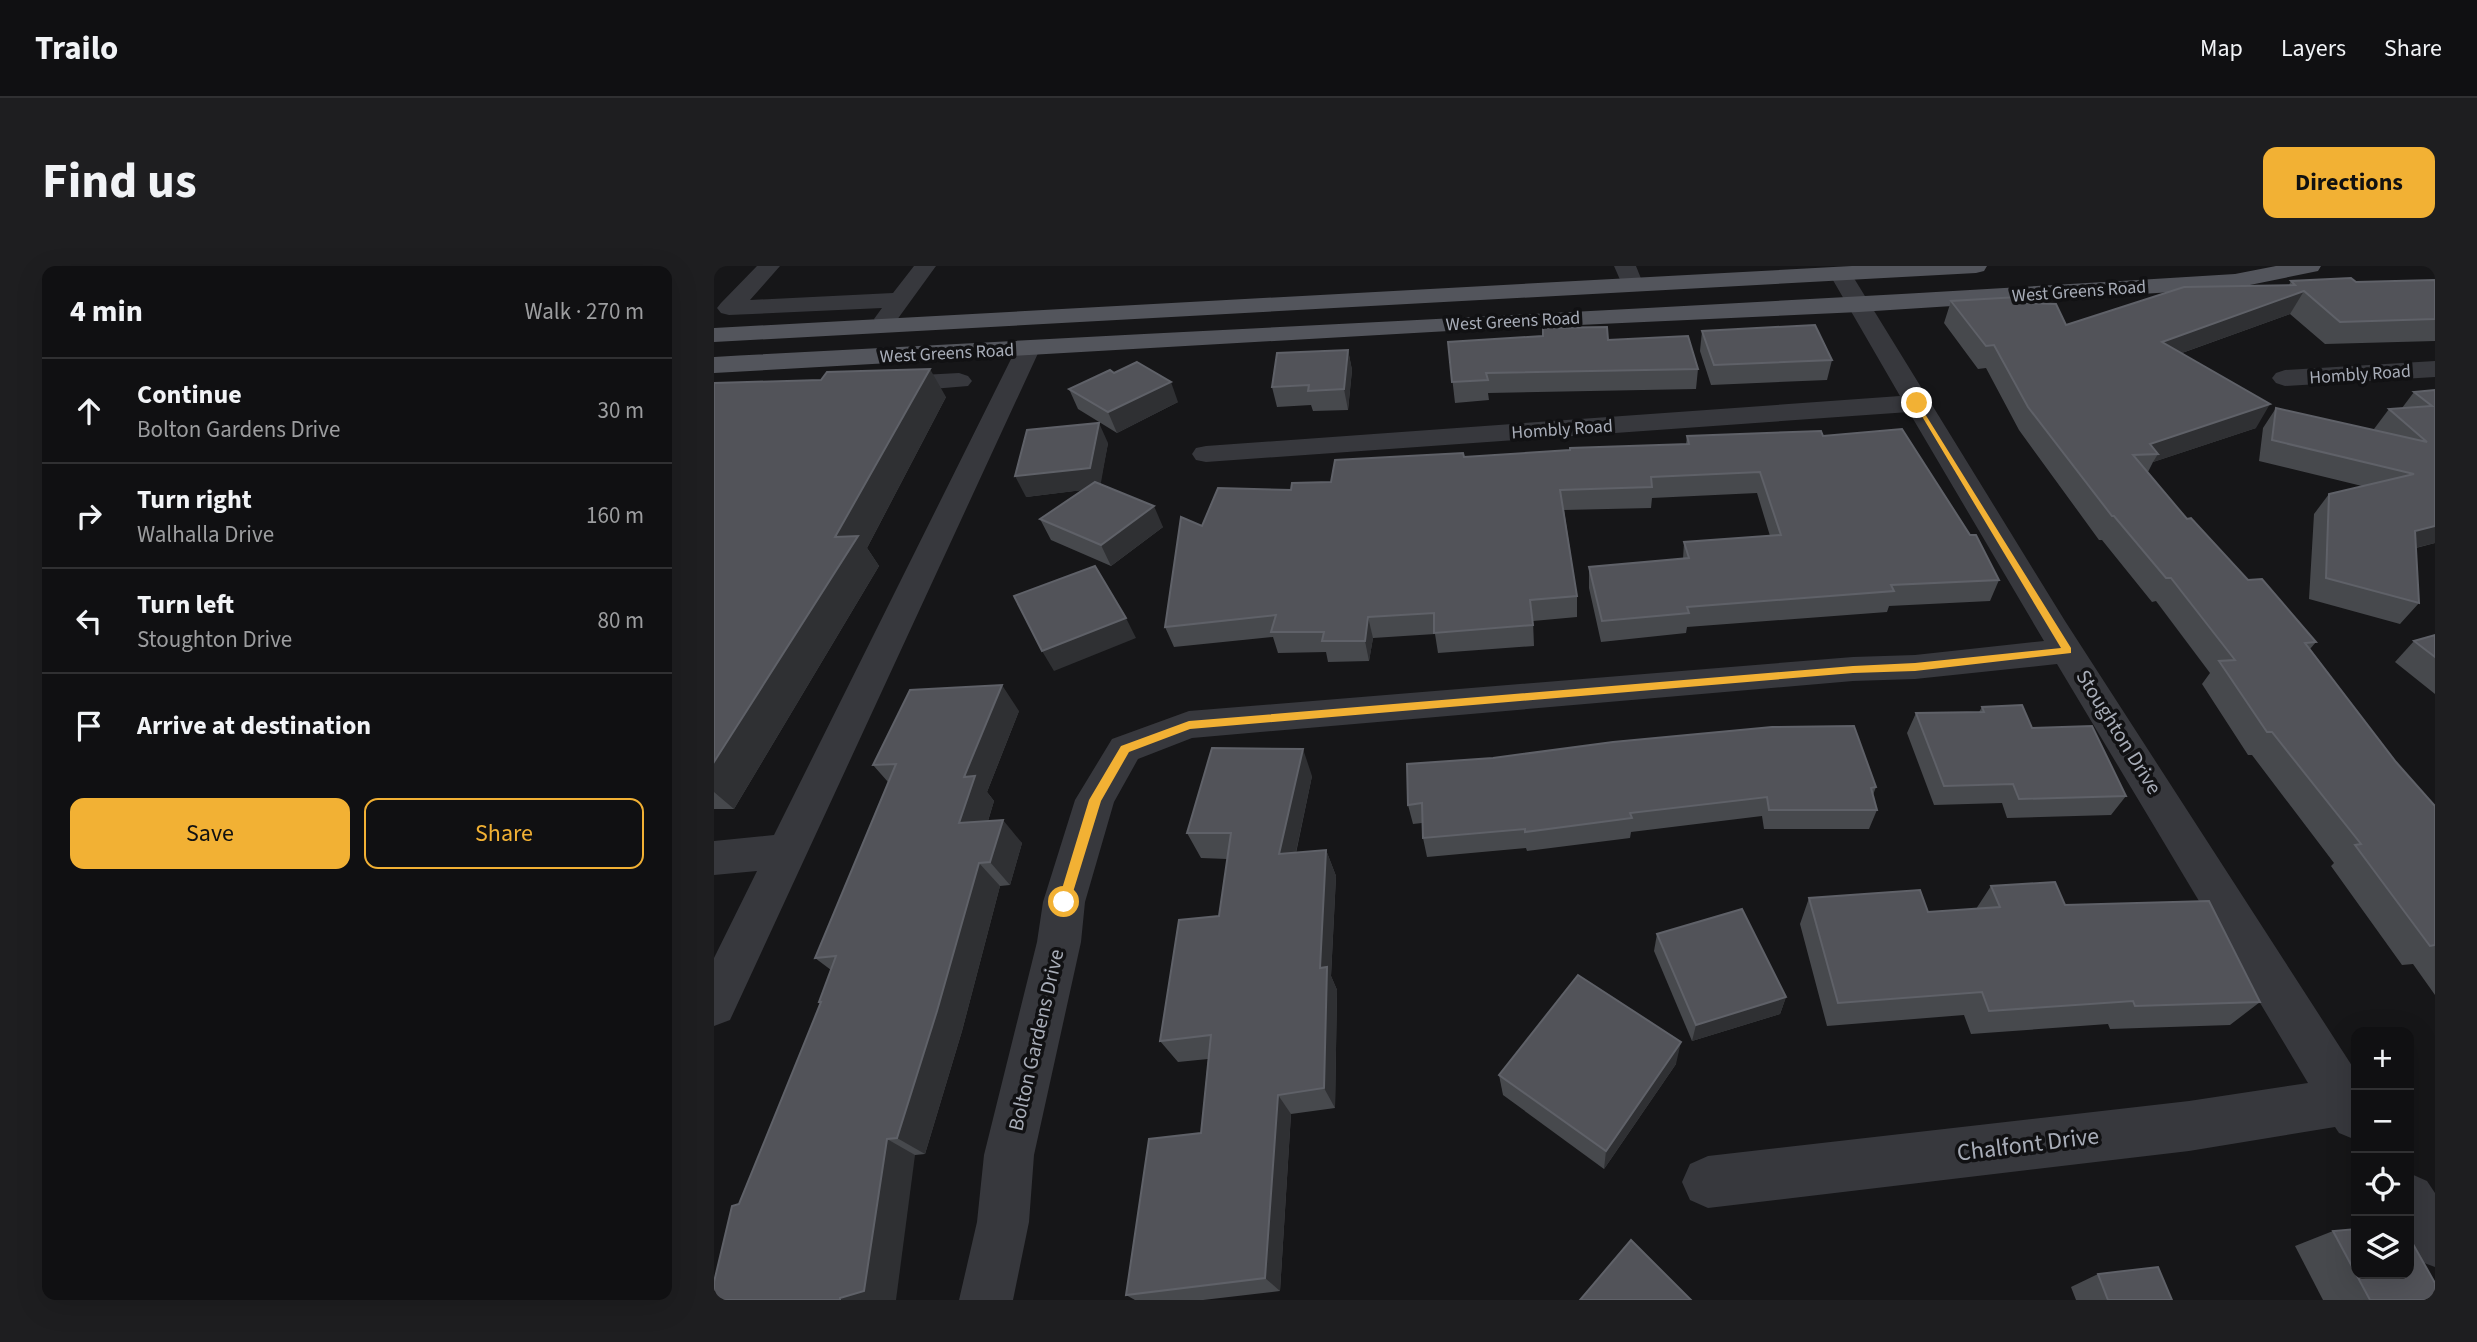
<!DOCTYPE html>
<html lang="en">
<head>
<meta charset="utf-8">
<style>
  :root { --surface:#101012; --page:#1e1e20; --text:#f1f3f6; --muted:#9c9d9f; --line:#303032; --accent:#f2b134 }
  body { margin:0; font-family:"Source Sans 3",sans-serif; background:var(--page); color:var(--text) }
  .controls { position:absolute; right:21px; bottom:21px; display:grid; overflow:hidden; border-radius:14px; box-shadow:0 7px 28px #0002 }
  .controls button { width:63px; height:63px; display:grid; place-items:center; padding:0; border:0; border-bottom:2px solid var(--line); background:var(--surface); color:var(--text); font:35px sans-serif }
  .stop { position:absolute; width:21px; height:21px; margin:-16px; border:5px solid #f2b134; border-radius:50%; background:#fff }
  .stop.end { background:#f2b134; border-color:#fff; box-shadow:0 2px 7px #0008 }
  .list { margin:0; padding:0; list-style:none }
  h2 { display:flex; justify-content:space-between; align-items:center; height:91px; margin:0; padding:0 28px; font-size:30px }
  h2 small { font-size:23px; font-weight:400; color:var(--muted) }
  .list li { display:grid; grid-template-columns:46px 1fr auto; gap:21px; align-items:center; box-sizing:border-box; height:105px; padding:0 28px; border-top:2px solid var(--line) }
  .list b { display:block; font-size:26px; white-space:nowrap }
  .list p { margin:0; font-size:23px; white-space:nowrap; color:var(--muted) }
  .list em { font-size:23px; font-style:normal; color:var(--muted) }
  .actions { display:flex; gap:14px; padding:21px 28px }
  .actions a { flex:1; padding:16px 0; border:2px solid var(--accent); border-radius:14px; text-align:center; font-size:24px; color:var(--accent) }
  .actions .main { background:var(--accent); color:#111 }
  .icon { flex:none; width:38px; height:38px; fill:none; stroke:currentColor; stroke-width:2; stroke-linecap:round; stroke-linejoin:round }
  .map { position:relative; flex:none; width:1721px; height:1034px; overflow:hidden; border-radius:14px }
  header { display:flex; align-items:center; gap:42px; box-sizing:border-box; height:98px; padding:0 35px; background:var(--surface); border-bottom:2px solid var(--line) }
  header strong { font-size:33px }
  nav { display:flex; gap:38px; margin-inline-start:auto; font-size:24px }
  .intro { display:flex; align-items:center; justify-content:space-between; box-sizing:border-box; height:168px; padding:0 42px }
  h1 { margin:0; font-size:49px }
  .button { padding:18px 32px; border-radius:14px; background:var(--accent); color:#111; font-size:24px; font-weight:700 }
  main { display:flex; gap:42px; padding:0 42px }
  aside { flex:1; background:var(--surface); border-radius:14px; box-shadow:0 7px 28px #0002 }
  .map>svg:first-child { display:block }
  .lines { fill:none; stroke-linecap:round; stroke-linejoin:round }
  .minor { fill:#37383d; fill-rule:evenodd }
  .major { fill:#53555c; fill-rule:evenodd }
  .wall { fill:#47494d }
  .shaded-wall { fill:#2f3033 }
  .building { fill:#525359; stroke:#5f6168; stroke-width:2 }
  .route { fill:#f2b134 }
  .labels { text-anchor:middle; stroke-width:7; stroke-linejoin:round; paint-order:stroke }
  .far-street-label { font-size:18px; fill:#a8adb8; stroke:#111113 }
  .street-label { font-size:21px; fill:#a8adb8; stroke:#111113 }
  .near-street-label { font-size:24px; fill:#a8adb8; stroke:#111113 }
</style>
</head>
<body>
<header>
<strong>Trailo</strong>
<nav><a>Map</a><a>Layers</a><a>Share</a></nav>
</header>
<div class="intro"><h1>Find us</h1><a class="button">Directions</a></div>
<main>
<aside>
<h2>4 min<small>Walk · 270 m</small></h2>
<ul class="list">
<li><svg class="icon" aria-label="ahead" viewBox="0 0 24 24"><path d="M12 20V5M6 11l6-6 6 6"/></svg><div><b>Continue</b><p>Bolton Gardens Drive</p></div><em>30 m</em></li>
<li><svg class="icon" aria-label="right" viewBox="0 0 24 24"><path d="M7 20v-9h11M14 6l5 5-5 5"/></svg><div><b>Turn right</b><p>Walhalla Drive</p></div><em>160 m</em></li>
<li><svg class="icon" aria-label="left" viewBox="0 0 24 24"><path d="M17 20v-9H6M10 6l-5 5 5 5"/></svg><div><b>Turn left</b><p>Stoughton Drive</p></div><em>80 m</em></li>
<li><svg class="icon" aria-label="arrive" viewBox="0 0 24 24"><path d="M6 21V4h12l-3 4 3 4H6"/></svg><div><b>Arrive at destination</b></div></li>
</ul>
<div class="actions"><a class="main">Save</a><a>Share</a></div>
</aside>
<div class="map">
<svg width="1721" height="1034" viewBox="0 0 1721 1034">
  <rect width="100%" height="100%" fill="#161618"/>
  <g class="lines">
    <g class="minor">
      <polygon points="43,0 66,0 36,34 179,27 200,0 222,0 180,58 172,60 164,58 160,53 168,42 15,49 7,47 3,42 7,37"/>
      <polygon points="900,0 922,0 930,20 927,25 911,25"/>
      <polygon points="1127,2 1135,4 1138,9 1351,355 1642,806 1642,874 1625,867 1621,861 1475,885 994,942 976,934 968,916 976,898 994,890 1475,835 1594,817 1343,398 1201,413 1139,415 478,472 424,493 400,536 371,636 367,676 320,889 315,956 299,1034 245,1034 263,956 270,889 323,676 329,636 361,534 398,473 475,445 1139,391 1201,389 1330,375 1195,146 492,196 482,194 478,188 482,182 492,180 1186,130 1116,9 1119,4"/>
      <polygon points="314,76 323,78 326,83 16,754 0,760 0,692 43,605 0,609 0,575 60,569 302,83 305,78"/>
      <polygon points="1721,95 1721,111 1571,120 1562,117 1558,112 1562,107 1571,104"/>
      <polygon points="245,107 254,110 258,115 254,120 170,127 161,125 157,119 161,113 170,111"/>
      <polygon points="1695,907 1713,915 1721,927 1721,1001 1702,994 1695,981"/>
    </g>
    <g class="major">
      <polygon points="1138,0 1273,0 1270,5 1262,7 0,76 0,62"/>
      <path d="M1562,0H1607L1604,5L1521,22L1145,46L735,65L0,107V91C507,63 1014,40 1521,8Z"/>
    </g>
  </g>
  <g class="wall">
    <polygon points="1721,14 1721,75 1611,78 1576,48 1468,87 1542,162 1439,196 1434,206 1473,253 1534,314 1602,376 1596,383 1682,496 1721,540 1721,729 1699,698 1688,699 1617,600 1620,597 1538,489 1534,489 1488,418 1496,407 1442,335 1438,336 1388,274 1385,274 1305,164 1272,102 1264,103 1230,57 1237,35 1309,37 1352,59 1575,19 1577,15 1642,16"/>
    <polygon points="988,65 1118,94 1113,114 997,119 986,85"/>
    <polygon points="894,74 984,103 982,123 774,127 775,134 741,137 734,76"/>
    <polygon points="634,84 638,104 634,144 599,145 597,139 563,141 558,121"/>
    <polygon points="0,117 232,131 153,282 165,300 20,543 0,543"/>
    <polygon points="355,123 464,136 403,167 364,143"/>
    <polygon points="1721,124 1721,277 1702,282 1705,337 1686,358 1595,333 1600,248 1615,228 1648,220 1545,195 1549,162 1562,142 1661,164 1660,163 1675,143 1688,142 1700,126"/>
    <polygon points="973,170 1109,170 1285,314 1276,335 1175,340 1173,346 973,361 972,367 887,376 875,322 875,301 969,293 970,276 1056,270 1043,227 938,232 937,242 850,244 863,330 863,351 819,355 820,380 724,387 721,368 659,372 655,395 614,396 612,386 564,387 559,371 460,381 451,361 488,260 577,224 750,191 972,178"/>
    <polygon points="394,177 386,218 449,261 397,300 337,274 326,253 368,224 312,231"/>
    <polygon points="1721,369 1721,428 1681,396 1700,375"/>
    <polygon points="1268,441 1318,462 1412,530 1397,549 1293,552 1288,537 1220,539 1193,467 1202,447 1265,446"/>
    <polygon points="305,445 273,526 280,535 274,555 308,577 296,619 286,620 248,765 211,888 201,889 25,938 107,738 105,736 117,704 101,692 174,516 159,499"/>
    <polygon points="693,498 1162,521 1159,529 1163,544 1155,563 1050,563 1048,550 917,566 916,572 813,585 812,582 713,591 709,572 708,557 699,558 694,539"/>
    <polygon points="598,510 582,587 612,584 622,610 617,710 623,724 621,842 577,848 566,1025 489,1034 421,1034 412,1029 487,867 494,793 464,796 446,775 505,650 513,593 487,592 473,567"/>
    <polygon points="1277,620 1351,639 1546,736 1516,759 1396,763 1394,758 1257,768 1250,749 1113,760 1086,658 1095,632 1214,646 1262,643"/>
    <polygon points="943,668 1072,731 1066,748 978,775 940,685"/>
    <polygon points="962,798 890,903 789,829 785,809"/>
    <polygon points="1619,965 1721,1034 1609,1034 1581,980"/>
    <polygon points="1384,1008 1458,1034 1362,1034 1357,1021"/>
  </g>
  <g class="shaded-wall">
    <polygon points="1590,25 1576,48 1437,98 1448,76"/>
    <polygon points="634,84 638,104 634,144 630,123"/>
    <polygon points="216,103 232,131 153,282 165,300 20,543 0,526 0,496 121,271"/>
    <polygon points="457,116 464,136 403,167 394,146"/>
    <polygon points="1556,138 1542,162 1439,196 1444,188 1436,178"/>
    <polygon points="385,157 394,177 386,222 312,231 301,210"/>
    <polygon points="440,240 449,261 397,300 387,279"/>
    <polygon points="1721,260 1721,277 1684,286 1701,265"/>
    <polygon points="654,351 659,372 655,395 651,375"/>
    <polygon points="412,352 422,372 340,405 328,385"/>
    <polygon points="288,419 305,445 273,526 280,535 266,581 245,557 250,511"/>
    <polygon points="589,483 598,510 576,614 565,588"/>
    <polygon points="289,554 308,577 296,619 276,596"/>
    <polygon points="612,584 622,610 617,710 623,724 621,842 610,822 606,702"/>
    <polygon points="265,597 286,620 248,765 211,888 183,872"/>
    <polygon points="1072,731 1066,748 978,775 982,759"/>
    <polygon points="967,776 962,798 890,903 892,885"/>
    <polygon points="564,829 577,848 566,1025 551,1012"/>
    <polygon points="173,873 201,889 182,1034 126,1034"/>
  </g>
  <g class="building">
    <polygon points="1637,12 1642,16 1721,14 1721,53 1626,56 1590,25 1448,76 1556,138 1436,178 1444,188 1419,189 1473,253 1477,252 1534,314 1548,313 1602,376 1591,377 1682,496 1721,540 1721,679 1716,680 1641,579 1647,578 1558,466 1553,466 1505,395 1521,394 1457,312 1452,312 1400,250 1398,250 1314,141 1280,79 1272,80 1237,35 1304,31 1309,37 1342,38 1352,59 1470,21 1581,19 1577,15"/>
    <polygon points="1101,59 1118,94 1000,99 988,65"/>
    <polygon points="893,61 894,74 974,70 984,103 772,107 774,114 738,116 734,76 829,70 829,62"/>
    <polygon points="634,84 630,123 594,125 595,119 558,121 563,87"/>
    <polygon points="423,96 457,116 394,146 355,123 396,104 400,107"/>
    <polygon points="216,103 121,271 144,270 0,496 0,117 107,114 113,106"/>
    <polygon points="1721,124 1721,260 1701,265 1705,337 1612,312 1615,228 1700,208 1558,174 1562,142 1713,176 1675,143 1718,140 1700,126"/>
    <polygon points="385,157 376,202 301,210 313,164"/>
    <polygon points="1188,163 1256,269 1262,269 1285,314 1177,319 1180,325 973,341 975,347 888,355 875,301 975,292 970,276 1067,269 1046,206 937,211 938,221 846,224 863,330 816,334 819,359 720,367 720,347 654,351 651,375 608,375 610,366 557,366 562,349 451,361 467,251 488,260 504,222 577,224 578,217 617,216 621,194 749,187 750,191 856,184 856,182 975,178 973,170 1107,165 1109,170"/>
    <polygon points="381,216 440,240 387,279 326,253"/>
    <polygon points="381,300 412,352 328,385 300,330"/>
    <polygon points="1721,369 1721,391 1700,375"/>
    <polygon points="288,419 250,511 261,510 245,557 289,554 276,596 265,597 223,745 183,872 173,873 150,1025 126,1032 126,1034 0,1034 0,1016 18,940 25,938 107,736 105,736 122,690 101,692 182,498 159,499 196,424"/>
    <polygon points="1308,439 1318,462 1378,460 1412,530 1305,533 1299,518 1230,520 1202,447 1270,446 1268,441"/>
    <polygon points="1140,460 1162,521 1157,522 1163,544 1055,544 1053,531 916,547 918,552 811,566 811,563 709,572 708,537 694,539 693,498 779,492 899,476 1058,461"/>
    <polygon points="498,482 589,483 565,588 612,584 606,702 613,701 610,822 564,829 551,1012 412,1029 435,873 487,867 497,769 446,775 465,654 505,650 517,567 473,567"/>
    <polygon points="1341,616 1351,639 1495,635 1546,736 1421,740 1419,735 1275,745 1268,726 1124,737 1095,632 1206,624 1214,646 1286,641 1277,620"/>
    <polygon points="1028,643 1072,731 982,759 943,668"/>
    <polygon points="864,709 967,776 892,885 785,809"/>
    <polygon points="1642,963 1642,1008 1695,1008 1695,971 1721,1017 1721,1034 1656,1034 1619,965"/>
    <polygon points="917,974 977,1034 866,1034"/>
    <polygon points="1444,1001 1458,1034 1394,1034 1384,1008"/>
  </g>
  <polygon class="route" points="1203,135 1357,382 1357,387 1201,405 1139,407 476,463 415,486 387,535 356,636 350,642 346,640 344,636 375,534 407,480 475,455 1139,400 1201,397 1347,382 1200,137"/>
  <g class="labels">
    <g class="far-street-label">
      <text transform="translate(1365 25) rotate(-4)" y="6">West Greens Road</text>
      <text transform="translate(799 55) rotate(-3)" y="6">West Greens Road</text>
      <text transform="translate(233 87) rotate(-3)" y="6">West Greens Road</text>
      <text transform="translate(1646 108) rotate(-4)" y="6">Hombly Road</text>
      <text transform="translate(848 163) rotate(-4)" y="6">Hombly Road</text>
    </g>
    <g class="street-label">
      <text transform="translate(1405 466) rotate(58)" y="7">Stoughton Drive</text>
      <text transform="translate(322 774) rotate(-77)" y="7">Bolton Gardens Drive</text>
    </g>
    <g class="near-street-label">
      <text transform="translate(1314 878) rotate(-7)" y="8">Chalfont Drive</text>
    </g>
  </g>
</svg>
<div class="controls">
<button>+</button>
<button>−</button>
<button><svg class="icon" aria-label="locate" viewBox="0 0 24 24"><circle cx="12" cy="12" r="6"/><path d="M12 2v4M12 18v4M2 12h4M18 12h4"/></svg></button>
<button><svg class="icon" aria-label="layers" viewBox="0 0 24 24"><path d="M12 4l9 5-9 5-9-5zM3 14l9 5 9-5"/></svg></button>
</div>
<div class="stop" style="left:350px;top:636px"></div>
<div class="stop end" style="left:1203px;top:137px"></div>
</div>
</main>
</body>
</html>
